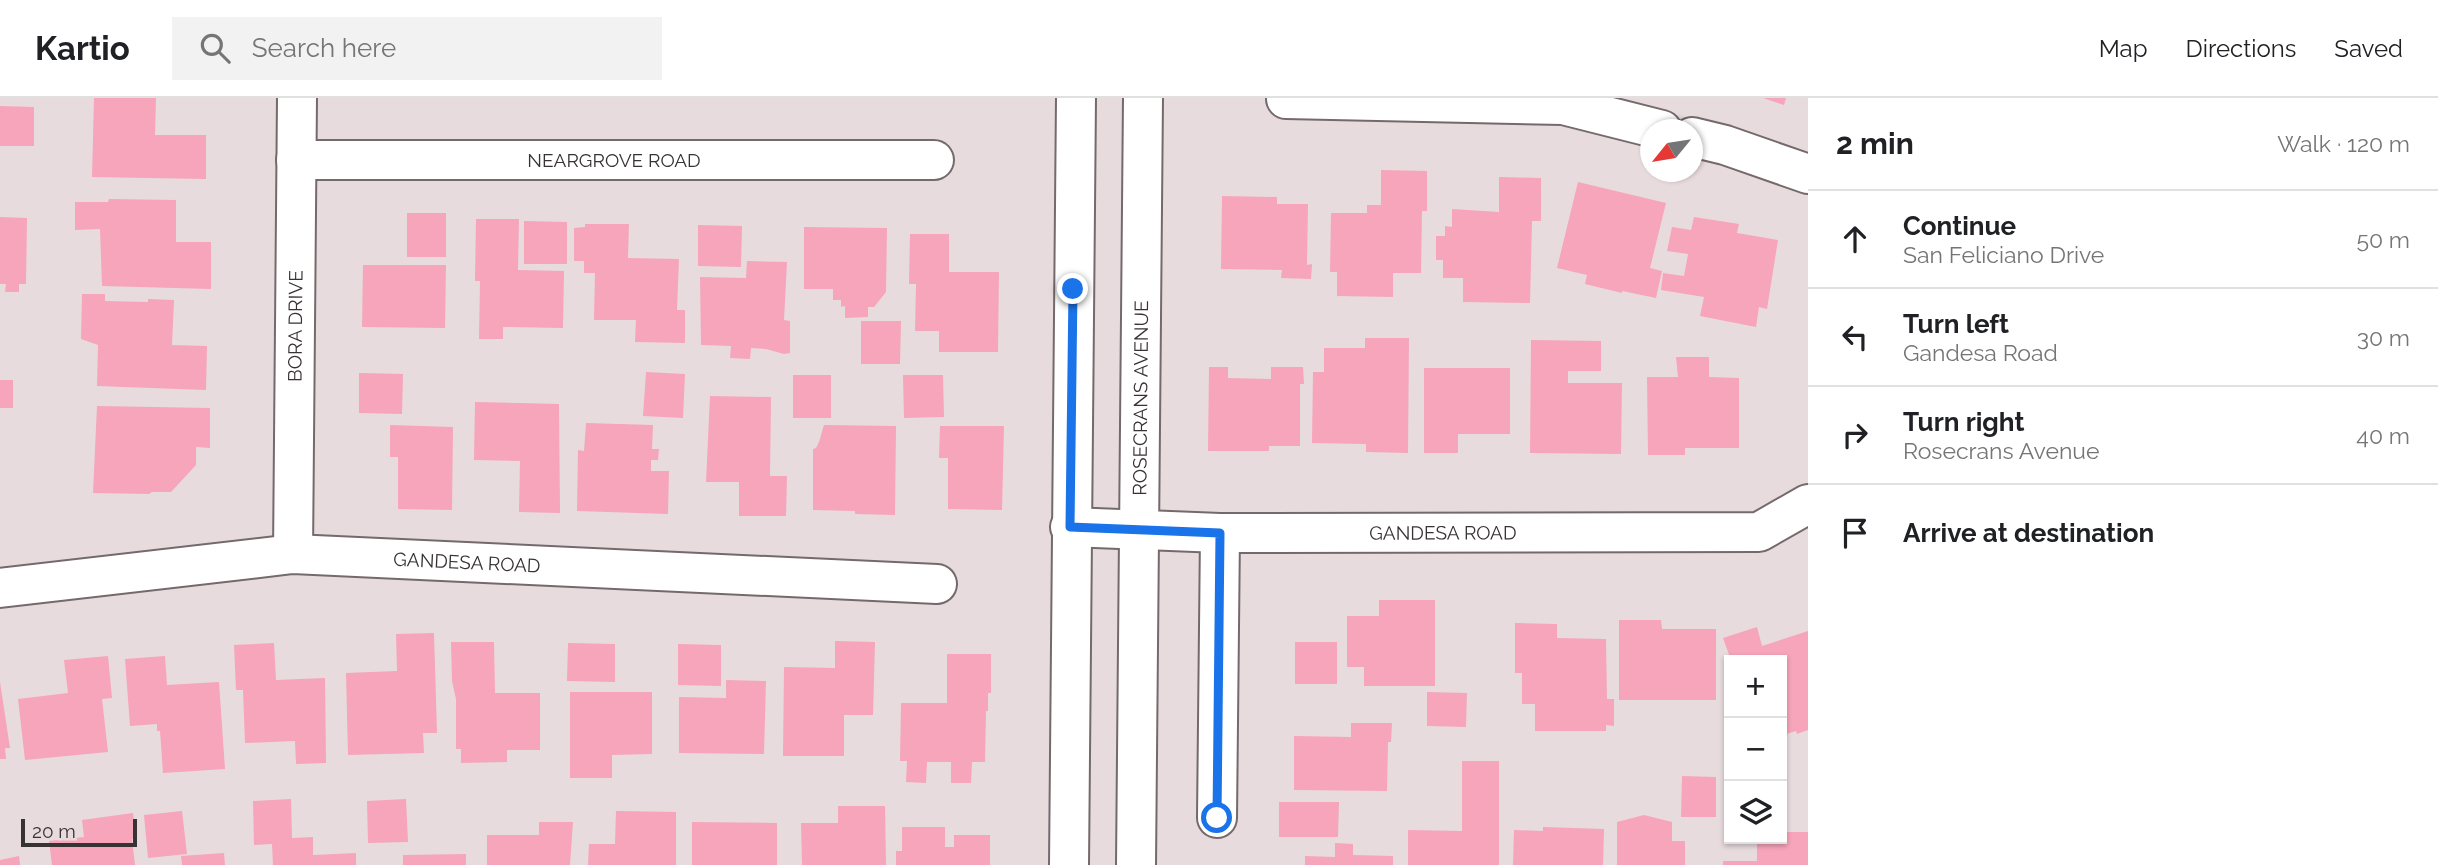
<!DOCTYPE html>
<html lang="en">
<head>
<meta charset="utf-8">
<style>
  :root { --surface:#fff; --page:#f2f2f2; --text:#202124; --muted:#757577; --line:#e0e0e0 }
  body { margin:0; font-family:Raleway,sans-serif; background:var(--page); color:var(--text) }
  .controls { position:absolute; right:21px; bottom:21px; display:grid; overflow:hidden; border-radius:0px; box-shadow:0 2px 5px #0004 }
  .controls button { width:63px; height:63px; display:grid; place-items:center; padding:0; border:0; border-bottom:2px solid var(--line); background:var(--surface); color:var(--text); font:35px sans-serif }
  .compass { position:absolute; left:1640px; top:21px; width:63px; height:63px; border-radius:50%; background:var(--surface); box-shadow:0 2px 5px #0004; rotate:240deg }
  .scale { position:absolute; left:21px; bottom:18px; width:116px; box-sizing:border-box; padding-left:7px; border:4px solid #373233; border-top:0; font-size:19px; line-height:24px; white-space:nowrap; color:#373233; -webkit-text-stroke:5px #e8dbde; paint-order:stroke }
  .stop { position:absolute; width:21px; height:21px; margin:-16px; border:5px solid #1a73e8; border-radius:50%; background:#fff }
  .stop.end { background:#1a73e8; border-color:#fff; box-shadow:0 2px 7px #0008 }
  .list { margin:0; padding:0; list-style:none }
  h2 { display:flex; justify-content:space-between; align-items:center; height:91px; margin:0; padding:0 28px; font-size:30px }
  h2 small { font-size:23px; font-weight:400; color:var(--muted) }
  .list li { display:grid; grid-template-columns:46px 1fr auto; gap:21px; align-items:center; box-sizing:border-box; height:98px; padding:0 28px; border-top:2px solid var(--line) }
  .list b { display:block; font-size:26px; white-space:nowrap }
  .list p { margin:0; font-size:23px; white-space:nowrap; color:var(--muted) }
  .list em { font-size:23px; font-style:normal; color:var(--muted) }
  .icon { flex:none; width:38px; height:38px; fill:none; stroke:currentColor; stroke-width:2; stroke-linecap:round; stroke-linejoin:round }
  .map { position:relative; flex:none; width:1808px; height:767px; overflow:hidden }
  header { display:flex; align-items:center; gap:42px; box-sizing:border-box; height:98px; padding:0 35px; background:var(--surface); border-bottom:2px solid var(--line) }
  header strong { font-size:33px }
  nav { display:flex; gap:38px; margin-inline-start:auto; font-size:24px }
  .search { width:490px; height:63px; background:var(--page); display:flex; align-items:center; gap:18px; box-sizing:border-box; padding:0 24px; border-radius:0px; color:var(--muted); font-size:26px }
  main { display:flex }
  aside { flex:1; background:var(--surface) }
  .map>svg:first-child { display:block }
  .building { fill:#f6a5bb }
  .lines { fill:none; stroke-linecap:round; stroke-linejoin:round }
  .minor-casing { stroke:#74696b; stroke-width:42 }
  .major-casing { stroke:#74696b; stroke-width:42 }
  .minor { stroke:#fff; stroke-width:38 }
  .major { stroke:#fff; stroke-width:38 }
  .route { stroke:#1a73e8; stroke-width:9 }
  .labels { text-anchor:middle; stroke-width:7; stroke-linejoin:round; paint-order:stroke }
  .street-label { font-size:19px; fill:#373233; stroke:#e8dbde }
</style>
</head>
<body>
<header>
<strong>Kartio</strong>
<div class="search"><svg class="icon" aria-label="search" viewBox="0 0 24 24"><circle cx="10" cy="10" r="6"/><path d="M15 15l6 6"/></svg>Search here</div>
<nav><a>Map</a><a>Directions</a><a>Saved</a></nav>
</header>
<main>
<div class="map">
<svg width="1808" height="767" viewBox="0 0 1808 767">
  <rect width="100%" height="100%" fill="#e8dbde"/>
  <g class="building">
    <polygon points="94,0 156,0 155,37 206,37 206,81 92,79"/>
    <polygon points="1763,0 1786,0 1784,7"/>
    <polygon points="0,8 34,9 34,48 0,48"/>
    <polygon points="1381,72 1427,73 1427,113 1422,113 1421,175 1393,175 1393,199 1337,198 1337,174 1330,174 1331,115 1367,115 1367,107 1381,107"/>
    <polygon points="1499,79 1541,80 1541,123 1532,123 1530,205 1463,204 1463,180 1443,180 1443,162 1436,162 1436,138 1445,138 1445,128 1452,129 1452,111 1499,114"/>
    <polygon points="1578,84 1666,105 1650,170 1662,173 1656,200 1622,193 1622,195 1585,186 1587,177 1557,170"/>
    <polygon points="1222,98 1277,99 1277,106 1308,106 1307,167 1312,166 1311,181 1281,180 1282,172 1221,171"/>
    <polygon points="109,101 176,102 176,144 211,144 211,191 102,188 100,131 75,132 75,104 108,104"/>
    <rect x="407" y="115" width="39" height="44"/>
    <polygon points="0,119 27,120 26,186 19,186 19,194 5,194 6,186 0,186"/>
    <polygon points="1694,119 1739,126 1737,135 1778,142 1767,211 1759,209 1756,229 1700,218 1704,199 1661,192 1663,175 1684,178 1688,156 1667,153 1672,129 1691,132"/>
    <polygon points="476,121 519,121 518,172 564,173 563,230 503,229 503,241 479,241 480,183 475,183"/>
    <polygon points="524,123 567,124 567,166 524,166"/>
    <polygon points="585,126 629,126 628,160 679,161 677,212 685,212 685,245 635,244 636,222 594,222 595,175 584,175 584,163 574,163 574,130 585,129"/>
    <polygon points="698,127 742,128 741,169 698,168"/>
    <polygon points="804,129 887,130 886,194 874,209 868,209 868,219 845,220 845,208 841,209 841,202 833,202 833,191 804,191"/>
    <polygon points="910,136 949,136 949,174 999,174 998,254 939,254 939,233 915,233 916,186 909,186"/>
    <polygon points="747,163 787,164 784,222 790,223 790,255 784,256 766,251 751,250 750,261 730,260 731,248 701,247 700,179 746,180"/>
    <polygon points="363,167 446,167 445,230 362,229"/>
    <polygon points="82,196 105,196 105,203 148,204 148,201 174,202 172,247 207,248 206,292 97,288 98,247 81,241"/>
    <polygon points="861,223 901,223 900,266 861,266"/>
    <polygon points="1365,240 1409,240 1408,355 1366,354 1366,346 1312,345 1313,274 1324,274 1324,250 1365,250"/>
    <polygon points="1531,242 1601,243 1601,273 1568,273 1568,285 1622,285 1621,356 1530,355"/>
    <polygon points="1676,259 1709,259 1709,279 1739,280 1739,350 1685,350 1685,357 1648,357 1647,279 1678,279"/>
    <polygon points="1209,269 1228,269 1228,280 1271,281 1271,269 1303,269 1304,286 1300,286 1300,348 1269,348 1269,353 1208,353"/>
    <polygon points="1424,270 1510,270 1510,336 1458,336 1458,355 1424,355"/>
    <polygon points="646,274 685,276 683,320 643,318"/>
    <polygon points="359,275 403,276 402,316 359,315"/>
    <rect x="793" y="277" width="38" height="43"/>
    <polygon points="903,277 943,277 944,319 904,320"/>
    <rect x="0" y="282" width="13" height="28"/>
    <polygon points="710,298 771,299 770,378 787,378 786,418 739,418 739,384 706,384"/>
    <polygon points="475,304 559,306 560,415 519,414 520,363 474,362"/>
    <polygon points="97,308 210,310 210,350 196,349 196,367 171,394 152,394 149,396 93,395"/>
    <polygon points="586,325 653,327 652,351 659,351 658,362 651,362 651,373 669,373 668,416 577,413 578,352 584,353"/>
    <polygon points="390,327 453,329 452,412 398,411 398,359 390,359"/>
    <polygon points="824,327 896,328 895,417 855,416 855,413 813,412 813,351 816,350 819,344"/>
    <polygon points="940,328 1004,328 1002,412 948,411 948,360 939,360"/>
    <polygon points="1379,502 1435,502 1435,588 1364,588 1364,569 1347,569 1347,518 1379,518"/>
    <polygon points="1619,522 1661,522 1662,531 1716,531 1716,602 1619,602"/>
    <polygon points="1515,525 1557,526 1557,540 1606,541 1607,601 1614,601 1614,628 1606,627 1606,633 1535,633 1535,606 1522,606 1522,575 1515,575"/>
    <polygon points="1757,529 1762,548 1808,533 1808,632 1797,636 1796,633 1783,637 1782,562 1731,562 1723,540"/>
    <polygon points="434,535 437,635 423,635 424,655 348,657 346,575 397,573 396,536"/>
    <polygon points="835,543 875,544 873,617 844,617 844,658 783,658 784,569 835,570"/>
    <polygon points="451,544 494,544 495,595 540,595 540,652 507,652 507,664 461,665 461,651 456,651 456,601 452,583"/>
    <rect x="1295" y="544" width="42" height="42"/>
    <polygon points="274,545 276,582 325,580 326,665 296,666 295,643 245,645 243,592 236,592 234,547"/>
    <polygon points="568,545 615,546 615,584 567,583"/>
    <polygon points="678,546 721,547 721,588 678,587"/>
    <polygon points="947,556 991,556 991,595 988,595 988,613 986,613 985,664 972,664 971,685 951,685 951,664 927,664 926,685 906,684 907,663 900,663 901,605 947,605"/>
    <polygon points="108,558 112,600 102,601 108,654 25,662 18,601 68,595 64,562"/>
    <polygon points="165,558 167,587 219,584 225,671 163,675 160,633 157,633 157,626 130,628 125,561"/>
    <polygon points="726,582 766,583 764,656 679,655 679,599 726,600"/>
    <polygon points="0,584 10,650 5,650 6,661 0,661"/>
    <polygon points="570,594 652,594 652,656 612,657 612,680 570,680"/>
    <polygon points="1427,594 1467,595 1466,629 1427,628"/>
    <polygon points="1351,625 1392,625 1391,644 1388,644 1387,693 1294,692 1294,638 1351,639"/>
    <polygon points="1462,663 1499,663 1499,767 1408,767 1408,732 1462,733"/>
    <polygon points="1682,678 1716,679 1716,719 1681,719"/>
    <polygon points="291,701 292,740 313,739 313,757 356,755 356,767 273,767 272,746 254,747 253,703"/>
    <polygon points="406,701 408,744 368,745 367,703"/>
    <polygon points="1279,704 1339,704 1338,739 1279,739"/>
    <polygon points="838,708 885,708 886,767 802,767 801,725 838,725"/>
    <polygon points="182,713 187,756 148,760 144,717"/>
    <polygon points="616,713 676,714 676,767 588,767 589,746 615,746"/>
    <polygon points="133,715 136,740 132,741 135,767 52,767 49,743 84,739 82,722"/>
    <polygon points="1644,717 1672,724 1672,743 1685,743 1685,767 1617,767 1617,724"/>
    <polygon points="539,724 573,724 570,767 487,767 487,737 539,737"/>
    <polygon points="692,724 777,725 777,767 692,767"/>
    <polygon points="902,729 945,729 945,749 954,749 954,737 990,737 990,767 896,767 896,753 902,753"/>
    <polygon points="1543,729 1604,731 1603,767 1513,767 1514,732 1543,733"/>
    <polygon points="1788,734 1808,734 1808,767 1723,767 1723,763 1757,763 1757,742 1782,741 1782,736"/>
    <polygon points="1335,745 1353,746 1353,757 1393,758 1393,767 1305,767 1305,758 1335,759"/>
    <polygon points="224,755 225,767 182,767 181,758"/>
    <polygon points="466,756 466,767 403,767 403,757"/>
    <polygon points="19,758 20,767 0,767 0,762"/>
  </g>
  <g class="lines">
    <g class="minor-casing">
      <g id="minor">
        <polyline points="1286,1 1563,7 1662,32"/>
        <polyline points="1692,39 1725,47 1808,76"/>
        <path id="s1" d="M296,62H934"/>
        <path id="s2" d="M1070,429L1220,435L1759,434L1808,406"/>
        <path id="s3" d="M293,456L297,0"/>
        <path id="s4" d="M0,490L293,456L937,486"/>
        <polyline points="1217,720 1220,435"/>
      </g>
    </g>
    <g class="major-casing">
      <g id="major">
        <polyline points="1069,767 1076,0"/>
        <path id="s5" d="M1136,767L1143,0"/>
      </g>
    </g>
    <use href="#minor" class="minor"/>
    <use href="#major" class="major"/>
  </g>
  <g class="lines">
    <polyline class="route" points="1073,191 1070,429 1220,435 1217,720"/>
  </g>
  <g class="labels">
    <g class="street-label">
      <text dy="7" stroke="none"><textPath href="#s1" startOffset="318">NEARGROVE ROAD</textPath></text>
      <text dy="7" stroke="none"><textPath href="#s3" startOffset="228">BORA DRIVE</textPath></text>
      <text dy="7" stroke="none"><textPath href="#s5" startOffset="467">ROSECRANS AVENUE</textPath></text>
      <text dy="7" stroke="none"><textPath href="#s2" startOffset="373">GANDESA ROAD</textPath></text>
      <text dy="7" stroke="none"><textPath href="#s4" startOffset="469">GANDESA ROAD</textPath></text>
    </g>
  </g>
</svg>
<div class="controls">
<button>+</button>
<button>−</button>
<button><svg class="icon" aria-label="layers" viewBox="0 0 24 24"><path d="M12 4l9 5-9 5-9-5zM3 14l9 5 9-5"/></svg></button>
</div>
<svg class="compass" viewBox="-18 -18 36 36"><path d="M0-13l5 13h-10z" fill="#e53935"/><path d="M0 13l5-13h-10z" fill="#757577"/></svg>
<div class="scale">20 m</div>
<div class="stop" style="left:1217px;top:720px"></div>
<div class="stop end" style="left:1073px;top:191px"></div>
</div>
<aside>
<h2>2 min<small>Walk · 120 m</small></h2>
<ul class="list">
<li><svg class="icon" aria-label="ahead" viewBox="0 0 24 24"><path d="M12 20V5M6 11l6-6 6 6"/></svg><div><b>Continue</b><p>San Feliciano Drive</p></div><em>50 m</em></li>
<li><svg class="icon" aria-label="left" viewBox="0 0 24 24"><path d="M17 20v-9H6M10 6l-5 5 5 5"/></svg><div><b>Turn left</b><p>Gandesa Road</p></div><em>30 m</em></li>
<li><svg class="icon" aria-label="right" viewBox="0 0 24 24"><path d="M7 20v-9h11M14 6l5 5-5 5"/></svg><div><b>Turn right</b><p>Rosecrans Avenue</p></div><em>40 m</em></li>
<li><svg class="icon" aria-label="arrive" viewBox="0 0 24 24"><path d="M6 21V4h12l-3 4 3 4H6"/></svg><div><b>Arrive at destination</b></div></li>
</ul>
</aside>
</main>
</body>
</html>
